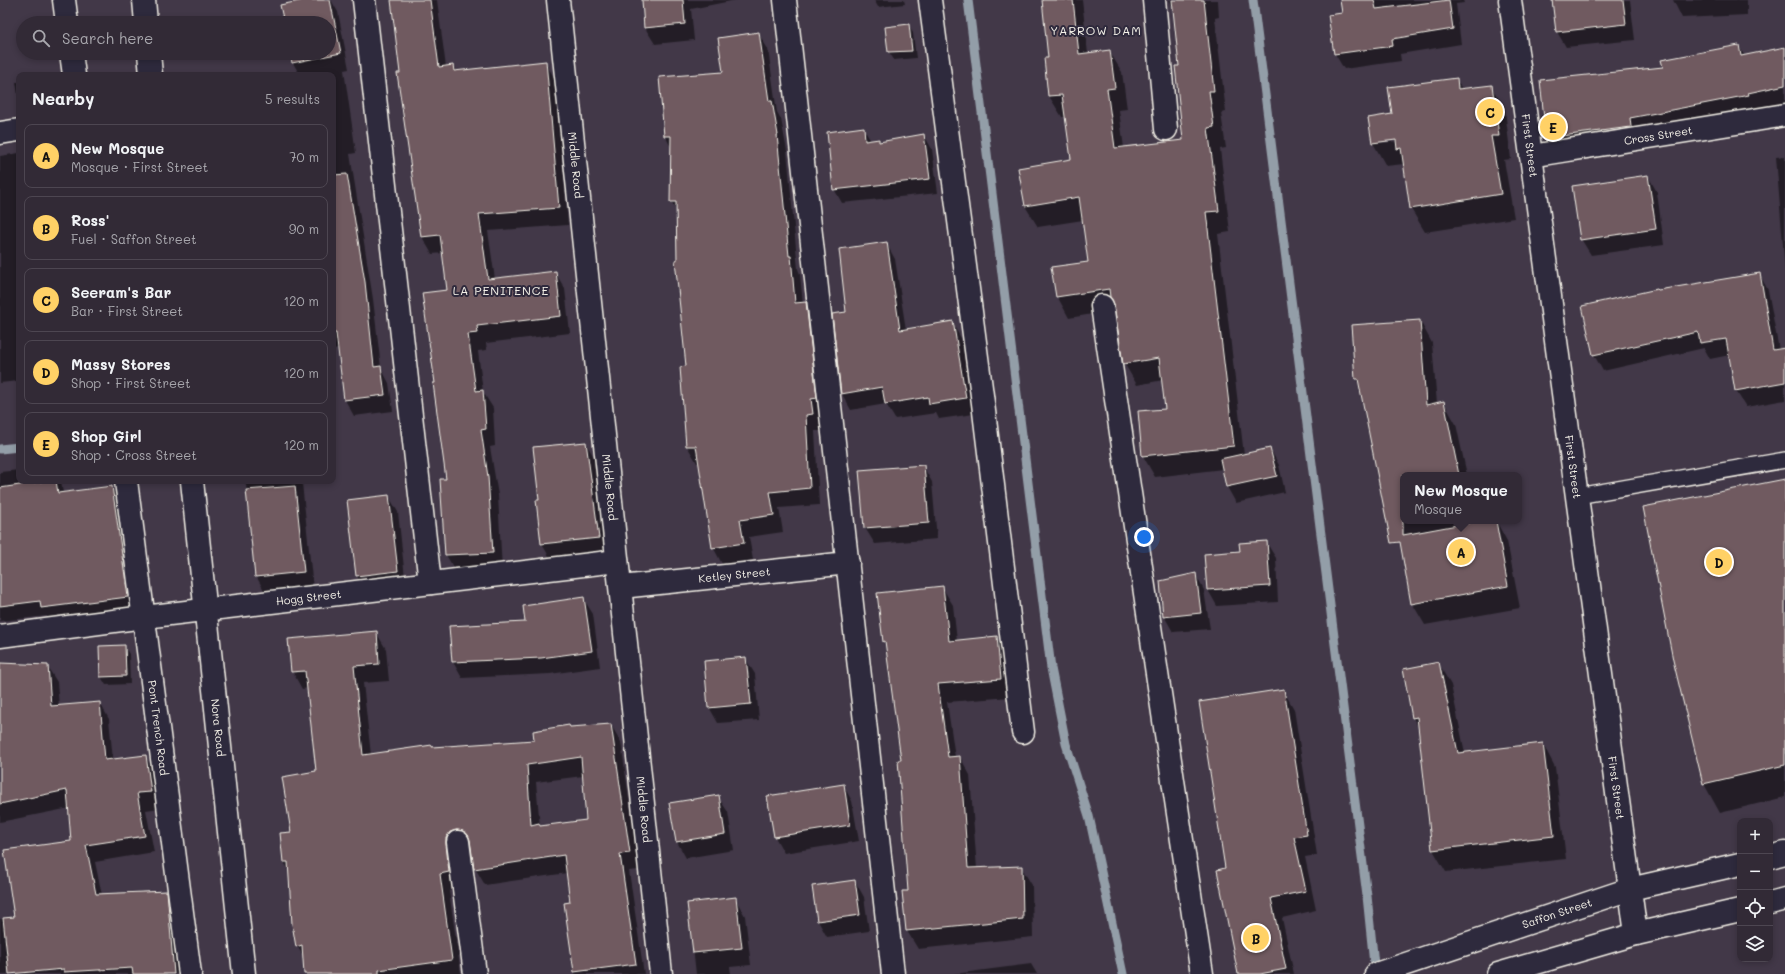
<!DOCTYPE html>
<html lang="en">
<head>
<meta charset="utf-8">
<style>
  :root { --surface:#322a36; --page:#3d3642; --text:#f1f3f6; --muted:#a8a7ad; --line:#4d4651; --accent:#ffd166 }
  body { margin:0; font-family:Mali,sans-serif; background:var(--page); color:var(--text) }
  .controls { position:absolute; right:12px; bottom:12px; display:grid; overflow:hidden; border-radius:8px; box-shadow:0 2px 6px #0003 }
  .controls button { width:36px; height:36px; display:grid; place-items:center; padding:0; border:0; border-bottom:1px solid var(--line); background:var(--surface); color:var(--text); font:20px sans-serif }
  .you { position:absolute; left:1144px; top:537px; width:14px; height:14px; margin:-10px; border:3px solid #fff; border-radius:50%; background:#1a73e8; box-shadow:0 0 0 6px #1a73e833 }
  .badge { display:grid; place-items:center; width:26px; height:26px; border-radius:50%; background:var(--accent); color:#111; font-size:13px; font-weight:700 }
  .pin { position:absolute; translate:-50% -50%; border:2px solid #fff; box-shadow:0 1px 4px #0006 }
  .popup { position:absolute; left:1400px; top:472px; width:122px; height:52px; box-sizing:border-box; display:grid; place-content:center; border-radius:8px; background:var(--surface); filter:drop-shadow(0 1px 3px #0005); font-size:13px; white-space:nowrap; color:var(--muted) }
  .popup b { font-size:15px; color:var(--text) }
  .popup::after { content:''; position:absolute; left:50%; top:100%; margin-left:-8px; border:8px solid transparent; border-top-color:var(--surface) }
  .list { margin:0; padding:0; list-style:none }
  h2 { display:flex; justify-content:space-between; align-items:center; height:52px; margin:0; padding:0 16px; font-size:17px }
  h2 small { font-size:13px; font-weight:400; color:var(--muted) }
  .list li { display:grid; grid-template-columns:26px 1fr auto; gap:12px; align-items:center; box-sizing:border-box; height:64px; margin:0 8px 8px; padding:0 8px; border:1px solid var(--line); border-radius:8px }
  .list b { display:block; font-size:15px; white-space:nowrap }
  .list p { margin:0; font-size:13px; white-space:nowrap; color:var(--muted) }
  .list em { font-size:13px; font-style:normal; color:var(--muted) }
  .icon { flex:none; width:22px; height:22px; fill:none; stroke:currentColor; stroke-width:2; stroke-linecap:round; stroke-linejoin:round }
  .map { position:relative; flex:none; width:1785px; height:974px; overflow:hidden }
  .search { position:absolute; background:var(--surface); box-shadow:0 2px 6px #0003; left:16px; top:16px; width:320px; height:44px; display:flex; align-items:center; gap:10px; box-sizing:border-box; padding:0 14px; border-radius:22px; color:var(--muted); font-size:15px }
  .panel { position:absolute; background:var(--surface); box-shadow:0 2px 6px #0003; left:16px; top:72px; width:320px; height:412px; border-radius:8px }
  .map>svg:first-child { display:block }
  .shadow { fill:#0007; fill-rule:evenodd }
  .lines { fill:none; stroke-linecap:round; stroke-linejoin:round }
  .stream { stroke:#939ea8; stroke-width:9 }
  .building { fill:#705a60; stroke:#f4f1e8; fill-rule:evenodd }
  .lane-casing { stroke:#f4f1e8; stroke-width:18 }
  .street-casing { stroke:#f4f1e8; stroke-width:25 }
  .secondary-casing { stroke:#f4f1e8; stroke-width:25 }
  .lane { stroke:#2f2a3d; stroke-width:15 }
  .street { stroke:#2f2a3d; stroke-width:22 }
  .secondary { stroke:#2f2a3d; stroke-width:22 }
  .labels { text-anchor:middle; stroke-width:4; stroke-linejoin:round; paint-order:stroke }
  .street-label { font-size:11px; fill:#f4f1e8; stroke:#2f2a3d }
  .neighbourhood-label { font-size:12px; letter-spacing:1px; fill:#f4f1e8; stroke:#2f2a3d }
</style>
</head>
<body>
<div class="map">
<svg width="1785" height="974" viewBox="0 0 1785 974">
  <rect width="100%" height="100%" fill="#423848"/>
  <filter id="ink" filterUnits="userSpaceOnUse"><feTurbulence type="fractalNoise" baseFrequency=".025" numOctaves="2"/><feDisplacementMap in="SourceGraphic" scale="8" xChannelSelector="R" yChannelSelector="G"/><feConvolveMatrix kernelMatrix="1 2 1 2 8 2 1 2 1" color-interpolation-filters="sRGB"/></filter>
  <g filter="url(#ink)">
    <g class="shadow">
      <polygon points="310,0 331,0 338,12 349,69 344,70 356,153 350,154 373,299 381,368 389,383 393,411 354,416 345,400 339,349 333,350 333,75 300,75 293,63 291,53 329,53 329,23 285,23"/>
      <polygon points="392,0 437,0 446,67 453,66 456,71 545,62 555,79 568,225 488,231 495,279 555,272 565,289 570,333 486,343 487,350 478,351 483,392 493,408 495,446 490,447 498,495 502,570 456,572 446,555 441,480 447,480 436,384 449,290 444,253 432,254 422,237"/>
      <polygon points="643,0 736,0 691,9 694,40 655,44 645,28"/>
      <polygon points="874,0 904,0 905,4 878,7"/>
      <polygon points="1043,0 1082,0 1088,54 1109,51 1122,72 1127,109 1119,110 1124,148 1184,141 1180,66 1174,9 1169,0 1218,0 1219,17 1215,18 1226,112 1221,113 1226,148 1220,149 1230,232 1218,234 1244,455 1270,449 1279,465 1285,492 1236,503 1227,487 1223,469 1155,477 1143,456 1166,409 1163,380 1137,385 1124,363 1116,310 1069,318 1057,296 1089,263 1083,220 1038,227 1025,206 1072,160 1066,117 1062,117 1049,96 1045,59 1050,58"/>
      <polygon points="1341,0 1463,0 1464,3 1456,4 1461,44 1400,54 1401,61 1344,69 1335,54 1329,16 1343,14"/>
      <polygon points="1553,0 1630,0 1635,40 1566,47 1557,32"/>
      <polygon points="1673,0 1747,0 1747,15 1682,18"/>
      <polygon points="908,25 913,33 916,58 894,60 889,52"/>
      <polygon points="758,33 768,49 777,112 781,119 787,151 798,269 800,274 803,304 805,303 815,320 826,415 820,416 822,431 815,431 819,505 779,508 783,532 749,537 753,560 722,564 713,547 700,463 697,463 687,446 681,368 688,367 678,261 677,211 671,201 672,149 665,136 724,73"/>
      <polygon points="1739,46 1745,57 1785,48 1785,107 1559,157 1547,138 1664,68"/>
      <path d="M1456,79L1462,89L1491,86L1505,110L1511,159L1504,160L1514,218L1425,232L1411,209L1404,164L1386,166L1373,143L1369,119L1393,115ZM1400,139L1401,141L1379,143V142Z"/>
      <polygon points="16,82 19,82 19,102"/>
      <polygon points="863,128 871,141 879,140 880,142 924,135 932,149 938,193 842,203 834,189"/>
      <polygon points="19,153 19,381 0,383 0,156"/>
      <polygon points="1785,156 1785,270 1776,157"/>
      <polygon points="1648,176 1657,192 1664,245 1591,255 1581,239"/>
      <polygon points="886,243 895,259 906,330 952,323 961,338 974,414 939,419 936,413 895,419 886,404 851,410 842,394 833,315 847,313"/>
      <polygon points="1759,274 1768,290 1779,350 1785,353 1785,400 1746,407 1736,391 1730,355 1710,359 1704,348 1603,371 1594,355 1583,306"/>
      <polygon points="1420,321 1432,343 1437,404 1444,403 1456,424 1467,475 1403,475 1403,521 1476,521 1476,523 1496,521 1507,541 1520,608 1425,625 1412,603 1398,528 1360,386 1356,378"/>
      <polygon points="586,443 595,459 607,554 551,560 542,544 540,500"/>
      <polygon points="923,466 932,482 937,539 875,544 865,528 860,471"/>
      <polygon points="19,470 19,481 61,481 63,493 112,487 120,502 136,612 50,622 47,616 0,621 0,472"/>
      <polygon points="1785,480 1785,797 1720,813 1704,784"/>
      <polygon points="244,481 310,481 302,483 313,588 265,592 256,576 246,485"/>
      <polygon points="389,497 398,512 406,587 366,592 357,576"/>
      <polygon points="1266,542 1276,558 1278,602 1217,606 1208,590 1241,552"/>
      <polygon points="1195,574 1204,590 1210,629 1173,632 1164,616"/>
      <polygon points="942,587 953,605 957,641 996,637 1007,655 1011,697 947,702 955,757 960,757 970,775 977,869 1021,867 1032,885 1033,937 918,949 907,931 903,892 909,891 902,761 886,645 884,641"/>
      <polygon points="583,598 593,614 600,667 550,674 462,678 453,662 451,627 526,623"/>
      <path d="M376,632L386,649L389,681L363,683L371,755L432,748L536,741L570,728L611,725L621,742L639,870L629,871L644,974H575L565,904L572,903L567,873L485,885L475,868L472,847H466L459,889L449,891L461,974H305L304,957L297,946L289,871L284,862L292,833L317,772L308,688L302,689L292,671ZM583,776L587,821L540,827L536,782Z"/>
      <polygon points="124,646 129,654 130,684 106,685 101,677"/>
      <polygon points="745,658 755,674 759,720 718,723 709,707"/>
      <polygon points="1438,663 1451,685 1465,753 1543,744 1555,767 1566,859 1446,872 1433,850 1419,728 1413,718"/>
      <polygon points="0,664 47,666 57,682 59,707 100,703 109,719 113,760 145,756 155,772 160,808 146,810 154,852 95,862 102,895 166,892 176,909 182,974 0,974 0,919 15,918 72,842 70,808 0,822"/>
      <polygon points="1283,690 1294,709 1317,855 1305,857 1316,910 1282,918 1294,974 1240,974 1226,868"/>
      <polygon points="843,785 852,801 859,841 784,853 775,837 768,796"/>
      <polygon points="718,797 728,812 734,850 686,858 677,842"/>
      <polygon points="855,881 864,897 869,931 827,937 818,921"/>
      <polygon points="735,898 745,916 751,965 730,967 731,974 696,974 688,903"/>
      <polygon points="1031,964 1037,974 954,974"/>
    </g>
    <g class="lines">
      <g class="stream">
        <polyline points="968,0 1051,668 1066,744 1089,816 1123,974"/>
        <polyline points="1253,0 1367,896 1375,974"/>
        <polyline points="0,449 19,447"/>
      </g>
    </g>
    <g class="building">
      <polygon points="304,0 330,0 341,53 292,63 290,53 329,53 329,23 284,23 280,5"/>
      <polygon points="391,0 430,0 439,67 453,65 454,71 546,61 559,208 479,214 488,279 556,271 561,316 477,326 478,333 468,334 476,391 483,390 486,429 481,430 488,477 493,553 445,555 440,479 446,479 433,383 435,383 422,293 447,290 440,235 421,237 397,73 400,73"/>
      <polygon points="642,0 683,0 685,24 644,28"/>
      <polygon points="1042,0 1073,0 1079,54 1110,50 1115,88 1107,89 1115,148 1183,140 1175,66 1179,66 1172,0 1204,0 1214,91 1209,91 1214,127 1208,128 1219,211 1206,212 1234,446 1142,456 1138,411 1165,409 1159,358 1123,364 1114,304 1110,297 1109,289 1056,297 1051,267 1088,262 1079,197 1025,206 1018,168 1071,159 1062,95 1048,96 1044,58 1048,58"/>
      <polygon points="1340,0 1374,0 1376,9 1449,0 1453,29 1392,39 1393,46 1334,54 1328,15 1342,13"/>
      <polygon points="1552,0 1623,0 1626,24 1556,32"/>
      <polygon points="909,24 912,51 888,52 885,27"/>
      <polygon points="759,32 769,101 772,101 778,135 777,135 789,256 791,256 795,303 806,302 817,398 811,399 813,414 806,415 810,488 770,492 774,515 740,520 744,543 712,548 696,446 686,446 680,367 686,366 675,260 677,260 676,202 670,202 671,136 664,136 659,77 723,72 718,38"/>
      <polygon points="1739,45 1741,56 1785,47 1785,85 1748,93 1749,95 1630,118 1631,127 1546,138 1540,80 1663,67 1661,60"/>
      <polygon points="1457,78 1458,89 1492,85 1499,136 1491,136 1501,194 1410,209 1401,148 1397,149 1396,140 1372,143 1368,118 1392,114 1388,87"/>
      <polygon points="864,127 865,141 879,139 879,142 924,134 930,179 833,190 827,132"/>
      <polygon points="347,174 365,282 374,367 381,366 385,395 344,400 336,333 333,333 333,175"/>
      <polygon points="1648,175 1656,229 1580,240 1572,186"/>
      <polygon points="887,242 900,330 953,321 966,398 929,404 928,397 885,404 882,387 841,394 832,314 846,312 839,249"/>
      <polygon points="1760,273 1773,350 1785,348 1785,382 1735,391 1726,339 1700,343 1698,332 1593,355 1582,306 1657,289 1658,290"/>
      <polygon points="1420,320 1426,405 1444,401 1459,475 1403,475 1403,535 1479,521 1496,521 1508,586 1411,604 1400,542 1391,543 1358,379 1355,379 1351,325"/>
      <polygon points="586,442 599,538 541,544 536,500 539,500 533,447"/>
      <polygon points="1270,448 1277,476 1226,487 1220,459"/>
      <polygon points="924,465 929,523 864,528 859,470"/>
      <polygon points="1785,479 1785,765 1703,784 1673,660 1643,507"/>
      <polygon points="46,481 56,481 58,493 112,486 128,597 41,608 40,601 0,606 0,488"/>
      <polygon points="295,486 304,572 255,577 246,490"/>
      <polygon points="389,495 398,571 356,576 347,500"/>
      <polygon points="1267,541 1270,586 1207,590 1204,554 1240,551 1239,543"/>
      <polygon points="1196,573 1201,613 1163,617 1160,581"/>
      <polygon points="943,586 949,641 997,636 1001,679 938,684 948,757 960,756 968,868 1022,866 1023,919 906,931 902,891 908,891 898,760 901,760 885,641 883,642 877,593"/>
      <polygon points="584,597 592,651 541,658 452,662 449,626 525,622 523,606"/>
      <path d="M377,631L379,664L354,666L363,755L432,745V747L534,740L533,731L569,725L570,727L611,724L630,853L620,854L636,964L574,972L564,903L570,902L564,855L474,869L470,840L468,835L463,831L457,830L450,832L446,838V844L449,872L440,874L452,960L379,970V974H304L302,945L296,947L292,924L288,862H283L280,833L291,832L282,777L316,771L305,671L291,672L288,639ZM581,757L586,820L540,826L539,823L531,825L527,765Z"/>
      <polygon points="125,645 126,676 100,677 99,646"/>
      <polygon points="746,657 751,704 708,708 704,661"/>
      <polygon points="1439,662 1458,753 1543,743 1554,836 1432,850 1417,717 1412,718 1403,669"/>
      <polygon points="0,663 48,665 51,706 100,702 105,760 146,755 151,792 137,793 145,836 86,845 96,894 167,891 174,974 133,974 132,968 64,972 64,969 9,974 3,918 14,917 4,850 71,841 67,790 0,804"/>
      <polygon points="1284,689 1307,835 1294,837 1306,891 1271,898 1286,969 1260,974 1238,974 1217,870 1225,868 1199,702"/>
      <polygon points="844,784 850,825 774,837 767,796"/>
      <polygon points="719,795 725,834 676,842 669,803"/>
      <polygon points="855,880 860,915 817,921 812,886"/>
      <polygon points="736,897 742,948 693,953 687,903"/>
    </g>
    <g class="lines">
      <g class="lane-casing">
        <polyline id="lane" points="1577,496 1785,460"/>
      </g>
      <g class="street-casing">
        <g id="street">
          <polyline points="144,0 146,23"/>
          <polyline points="364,0 430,583"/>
          <path id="s1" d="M558,0L661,974"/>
          <polyline points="785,0 893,974"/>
          <polyline points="930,0 983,403 1023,732"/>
          <polyline points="1154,0 1166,129"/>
          <polyline points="149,53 151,75"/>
          <polyline points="0,133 19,130"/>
          <path id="s2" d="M1531,156L1785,115"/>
          <polyline points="1102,306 1202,974"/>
          <path id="s3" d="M192,481L244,974"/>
          <path id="s4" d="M621,587L848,563"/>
          <path id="s5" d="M0,636L144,617L617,561"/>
          <polyline points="458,842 475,974"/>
        </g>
      </g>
      <g class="secondary-casing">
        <g id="secondary">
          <polyline points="64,0 67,23"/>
          <path id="s6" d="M1510,0L1636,934"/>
          <polyline points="71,53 74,75"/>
          <path id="s7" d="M126,481L190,974"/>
          <polyline points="1770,857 1785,853"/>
          <polyline points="1770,903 1785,899"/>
          <path id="s8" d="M1376,974L1630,889L1740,864"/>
          <polyline points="1498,974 1636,934 1740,910"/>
        </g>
      </g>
      <use href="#lane" class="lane"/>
      <use href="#street" class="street"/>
      <use href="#secondary" class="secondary"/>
    </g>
  </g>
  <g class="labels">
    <g class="street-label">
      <text dy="4" stroke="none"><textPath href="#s2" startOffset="129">Cross Street</textPath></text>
      <text dy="4" stroke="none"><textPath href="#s6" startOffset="147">First Street</textPath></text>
      <text dy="4" stroke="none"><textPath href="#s1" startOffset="166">Middle Road</textPath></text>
      <text dy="4" stroke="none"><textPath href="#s6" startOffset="471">First Street</textPath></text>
      <text dy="4" stroke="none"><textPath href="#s1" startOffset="490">Middle Road</textPath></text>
      <text dy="4" stroke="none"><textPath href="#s4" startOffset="114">Ketley Street</textPath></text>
      <text dy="4" stroke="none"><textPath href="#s5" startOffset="311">Hogg Street</textPath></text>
      <text dy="4" stroke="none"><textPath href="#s7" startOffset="249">Pont Trench Road</textPath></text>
      <text dy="4" stroke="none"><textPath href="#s3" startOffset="248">Nora Road</textPath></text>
      <text dy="4" stroke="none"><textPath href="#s6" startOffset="795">First Street</textPath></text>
      <text dy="4" stroke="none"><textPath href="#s1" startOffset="814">Middle Road</textPath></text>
      <text dy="4" stroke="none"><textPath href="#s8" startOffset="191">Saffon Street</textPath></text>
    </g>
    <g class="neighbourhood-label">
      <text x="1096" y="35">YARROW DAM</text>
      <text x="501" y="295">LA PENITENCE</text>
    </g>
  </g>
</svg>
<div class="controls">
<button>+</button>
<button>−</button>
<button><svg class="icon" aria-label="locate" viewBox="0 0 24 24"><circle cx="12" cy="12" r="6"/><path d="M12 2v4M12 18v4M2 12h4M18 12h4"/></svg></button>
<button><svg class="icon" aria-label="layers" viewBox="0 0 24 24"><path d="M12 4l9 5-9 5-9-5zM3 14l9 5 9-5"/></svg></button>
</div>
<div class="you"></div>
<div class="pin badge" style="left:1461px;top:552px">A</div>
<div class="popup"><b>New Mosque</b>Mosque</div>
<div class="pin badge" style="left:1256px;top:938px">B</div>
<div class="pin badge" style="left:1490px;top:112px">C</div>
<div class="pin badge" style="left:1719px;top:562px">D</div>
<div class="pin badge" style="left:1553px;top:127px">E</div>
<div class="search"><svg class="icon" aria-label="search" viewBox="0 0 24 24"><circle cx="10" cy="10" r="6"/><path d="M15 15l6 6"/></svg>Search here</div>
<section class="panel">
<h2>Nearby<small>5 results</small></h2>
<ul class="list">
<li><span class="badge">A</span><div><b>New Mosque</b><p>Mosque · First Street</p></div><em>70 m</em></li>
<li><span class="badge">B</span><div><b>Ross'</b><p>Fuel · Saffon Street</p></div><em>90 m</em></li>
<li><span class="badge">C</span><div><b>Seeram's Bar</b><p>Bar · First Street</p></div><em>120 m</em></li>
<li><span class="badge">D</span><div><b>Massy Stores</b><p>Shop · First Street</p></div><em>120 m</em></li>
<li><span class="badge">E</span><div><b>Shop Girl</b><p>Shop · Cross Street</p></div><em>120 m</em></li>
</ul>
</section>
</div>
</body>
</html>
